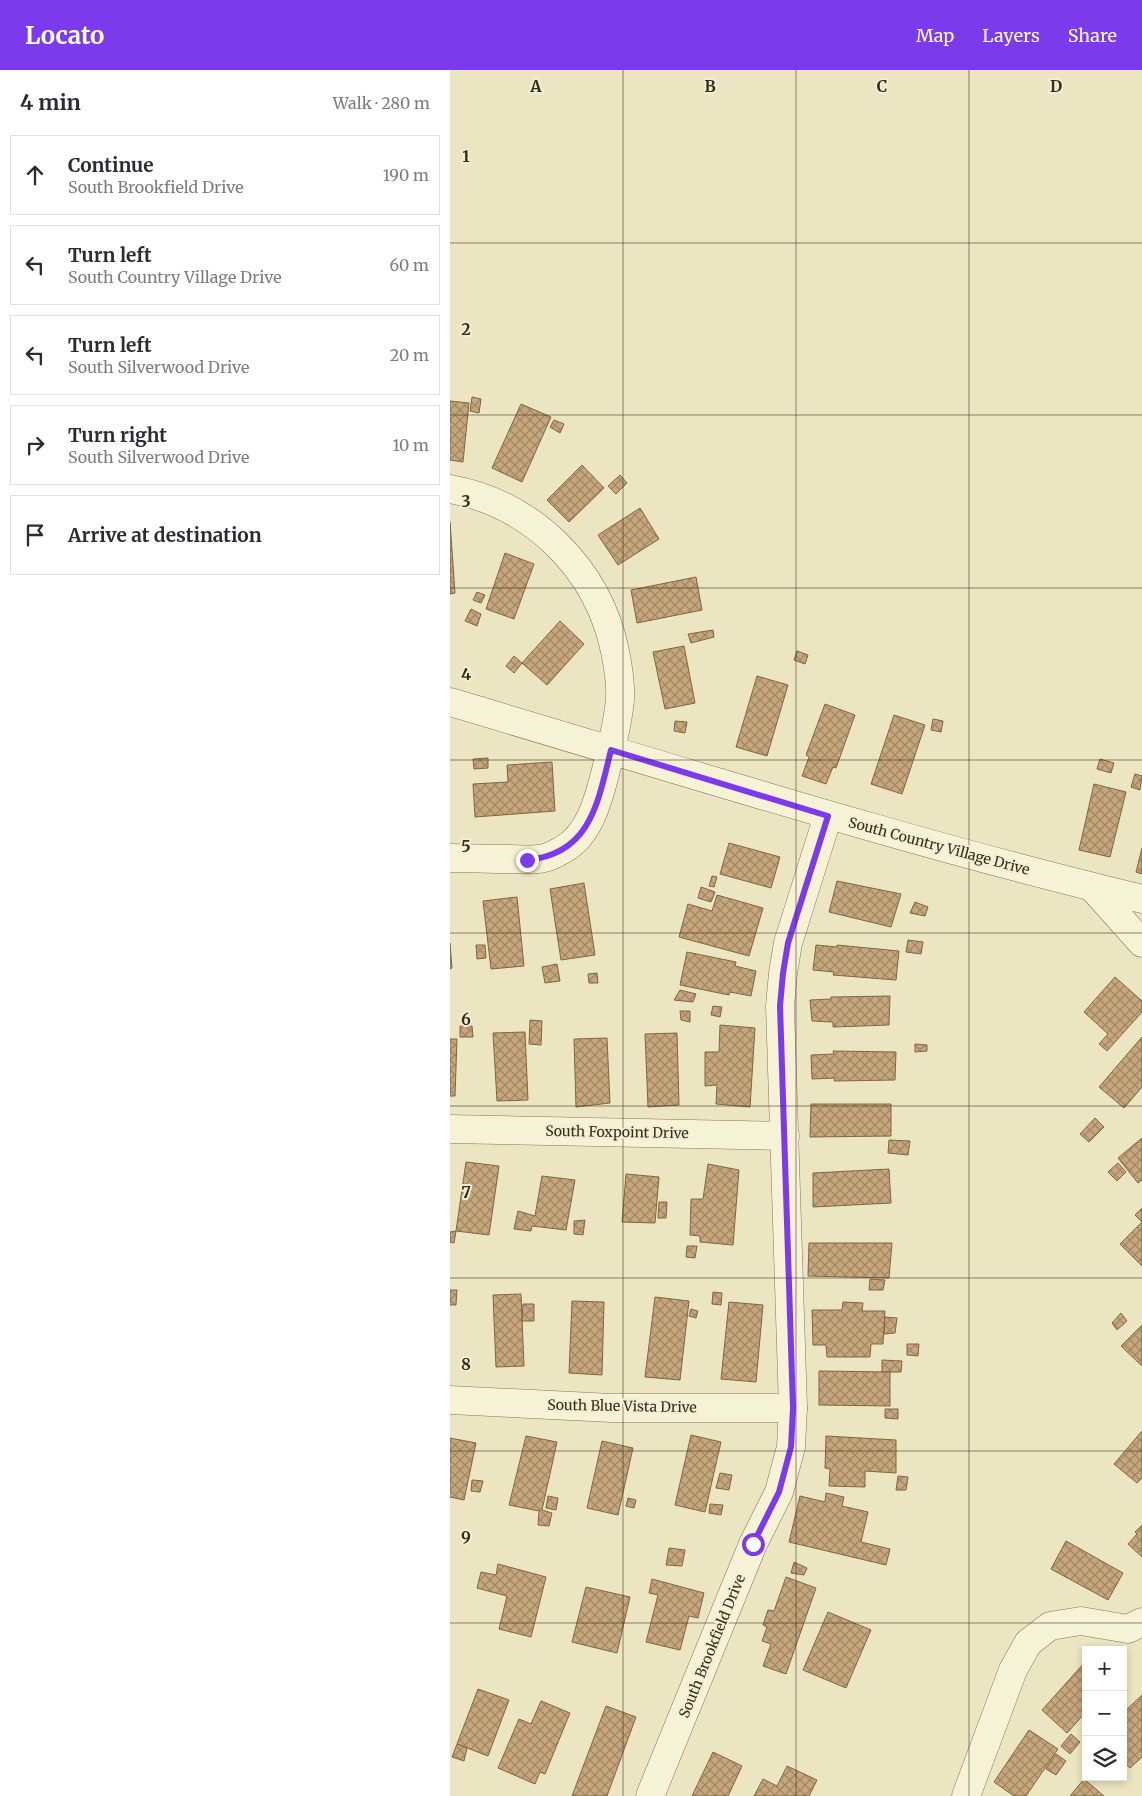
<!DOCTYPE html>
<html lang="en">
<head>
<meta charset="utf-8">
<style>
  :root { --surface:#fff; --page:#f2f2f3; --text:#2b2b33; --muted:#7c7c81; --line:#e1e1e2; --accent:#7c3aed }
  body { margin:0; font-family:Merriweather,serif; background:var(--page); color:var(--text) }
  .controls { position:absolute; right:15px; bottom:15px; display:grid; overflow:hidden; border-radius:0px; box-shadow:0 2px 8px #0003 }
  .controls button { width:45px; height:45px; display:grid; place-items:center; padding:0; border:0; border-bottom:1px solid var(--line); background:var(--surface); color:var(--text); font:25px sans-serif }
  .stop { position:absolute; width:15px; height:15px; margin:-11px; border:4px solid #7c3aed; border-radius:50%; background:#fff }
  .stop.end { background:#7c3aed; border-color:#fff; box-shadow:0 1px 5px #0008 }
  .list { margin:0; padding:0; list-style:none }
  h2 { display:flex; justify-content:space-between; align-items:center; height:65px; margin:0; padding:0 20px; font-size:21px }
  h2 small { font-size:16px; font-weight:400; color:var(--muted) }
  .list li { display:grid; grid-template-columns:32px 1fr auto; gap:15px; align-items:center; box-sizing:border-box; height:80px; margin:0 10px 10px; padding:0 10px; border:1px solid var(--line); border-radius:0px }
  .list b { display:block; font-size:19px; white-space:nowrap }
  .list p { margin:0; font-size:16px; white-space:nowrap; color:var(--muted) }
  .list em { font-size:16px; font-style:normal; color:var(--muted) }
  .icon { flex:none; width:28px; height:28px; fill:none; stroke:currentColor; stroke-width:2; stroke-linecap:round; stroke-linejoin:round }
  .map { position:relative; flex:none; width:692px; height:1726px; overflow:hidden }
  header { display:flex; align-items:center; gap:30px; box-sizing:border-box; height:70px; padding:0 25px; background:var(--accent); color:#fff }
  header strong { font-size:24px }
  nav { display:flex; gap:28px; margin-inline-start:auto; font-size:18px }
  main { display:flex }
  aside { flex:1; background:var(--surface) }
  .map>svg:first-child { display:block }
  .building { fill:url(#building-cross-hatch); stroke:#816542 }
  .lines { fill:none; stroke-linecap:round; stroke-linejoin:round }
  .minor-casing { stroke:#83775b; stroke-width:29 }
  .minor { stroke:#f6f2d5; stroke-width:28 }
  .route { stroke:#7c3aed; stroke-width:6 }
  .grid { fill:none; stroke:#342c1e; stroke-width:1; stroke-opacity:0.55 }
  .labels { text-anchor:middle; stroke-width:4; stroke-linejoin:round; paint-order:stroke }
  .street-label { font-size:14px; fill:#342c1e; stroke:#f3eed1 }
  .grid-label { font-size:16px; text-anchor:middle; font-weight:bold; fill:#342c1e; stroke:#f3eed1; stroke-width:4; stroke-linejoin:round; paint-order:stroke }
</style>
</head>
<body>
<header>
<strong>Locato</strong>
<nav><a>Map</a><a>Layers</a><a>Share</a></nav>
</header>
<main>
<aside>
<h2>4 min<small>Walk · 280 m</small></h2>
<ul class="list">
<li><svg class="icon" aria-label="ahead" viewBox="0 0 24 24"><path d="M12 20V5M6 11l6-6 6 6"/></svg><div><b>Continue</b><p>South Brookfield Drive</p></div><em>190 m</em></li>
<li><svg class="icon" aria-label="left" viewBox="0 0 24 24"><path d="M17 20v-9H6M10 6l-5 5 5 5"/></svg><div><b>Turn left</b><p>South Country Village Drive</p></div><em>60 m</em></li>
<li><svg class="icon" aria-label="left" viewBox="0 0 24 24"><path d="M17 20v-9H6M10 6l-5 5 5 5"/></svg><div><b>Turn left</b><p>South Silverwood Drive</p></div><em>20 m</em></li>
<li><svg class="icon" aria-label="right" viewBox="0 0 24 24"><path d="M7 20v-9h11M14 6l5 5-5 5"/></svg><div><b>Turn right</b><p>South Silverwood Drive</p></div><em>10 m</em></li>
<li><svg class="icon" aria-label="arrive" viewBox="0 0 24 24"><path d="M6 21V4h12l-3 4 3 4H6"/></svg><div><b>Arrive at destination</b></div></li>
</ul>
</aside>
<div class="map">
<svg width="692" height="1726" viewBox="0 0 692 1726">
  <defs>
    <pattern id="building-cross-hatch" width="8" height="8" patternUnits="userSpaceOnUse" patternTransform="scale(1.25)"><rect width="8" height="8" fill="#c6a67b"/><path d="M0 0l8 8M0 8l8-8" fill="none" stroke="#a28764"/></pattern>
  </defs>
  <rect width="100%" height="100%" fill="#ebe5c2"/>
  <g class="building">
    <polygon points="22,327 31,329 29,343 20,341"/>
    <polygon points="0,331 19,333 13,392 0,390"/>
    <polygon points="71,334 101,347 72,412 42,398"/>
    <polygon points="104,350 114,354 110,363 100,357"/>
    <polygon points="132,395 154,418 119,452 97,430"/>
    <polygon points="170,405 177,413 166,424 158,416"/>
    <polygon points="190,438 209,469 168,495 148,465"/>
    <polygon points="0,452 5,523 0,524"/>
    <polygon points="55,483 84,494 64,549 36,539"/>
    <polygon points="246,507 252,540 187,553 181,520"/>
    <polygon points="27,522 35,525 31,533 23,530"/>
    <polygon points="21,539 31,544 27,556 15,551"/>
    <polygon points="110,551 134,574 97,615 72,593"/>
    <polygon points="263,560 264,567 241,573 238,564"/>
    <polygon points="234,576 245,633 215,639 203,582"/>
    <polygon points="347,581 358,585 355,594 344,590"/>
    <polygon points="64,586 72,593 64,603 56,596"/>
    <polygon points="307,606 338,615 317,686 286,677"/>
    <polygon points="375,634 405,645 386,698 383,697 376,714 352,706 359,687 356,685"/>
    <polygon points="444,645 475,655 452,724 421,714"/>
    <polygon points="483,649 493,651 491,662 481,660"/>
    <polygon points="225,651 237,652 235,663 224,661"/>
    <polygon points="38,688 38,698 24,699 23,689"/>
    <polygon points="650,689 664,693 661,703 647,699"/>
    <polygon points="102,692 105,741 25,747 23,714 58,712 57,695"/>
    <polygon points="685,704 692,706 690,720 681,717"/>
    <polygon points="644,714 676,722 660,787 629,780"/>
    <polygon points="279,773 330,787 321,818 270,804"/>
    <polygon points="692,778 692,804 686,802"/>
    <polygon points="262,806 267,807 264,817 259,816"/>
    <polygon points="387,811 451,824 441,857 379,842"/>
    <polygon points="134,813 145,885 111,890 100,819"/>
    <polygon points="251,817 265,822 261,832 248,828"/>
    <polygon points="267,825 313,838 299,886 229,867 238,834 262,841"/>
    <polygon points="67,827 74,896 41,899 33,831"/>
    <polygon points="465,832 478,837 475,846 460,843"/>
    <polygon points="458,870 473,872 471,884 456,882"/>
    <polygon points="0,873 2,898 0,899"/>
    <polygon points="26,875 35,875 36,888 27,889"/>
    <polygon points="366,875 387,877 387,875 449,881 446,910 383,905 384,902 363,900"/>
    <polygon points="237,882 286,892 285,896 306,901 301,926 280,922 279,925 230,915"/>
    <polygon points="107,894 110,911 95,913 92,897"/>
    <polygon points="147,903 148,913 139,913 138,904"/>
    <polygon points="665,907 692,931 692,942 657,981 649,974 658,964 634,942"/>
    <polygon points="230,920 246,924 243,932 224,930"/>
    <polygon points="440,926 439,955 383,957 383,952 362,951 360,930 381,929 381,927"/>
    <polygon points="263,936 272,937 270,947 261,945"/>
    <polygon points="230,941 240,941 240,952 231,950"/>
    <polygon points="80,950 92,951 91,975 79,974"/>
    <polygon points="270,955 305,958 300,1037 266,1034 267,1015 255,1016 255,982 269,982"/>
    <polygon points="10,956 22,956 23,967 10,967"/>
    <polygon points="75,962 78,1030 47,1031 43,963"/>
    <polygon points="227,963 229,1035 198,1037 195,964"/>
    <polygon points="692,967 692,1017 674,1038 649,1017"/>
    <polygon points="157,968 160,1033 126,1037 124,969"/>
    <polygon points="0,969 7,969 5,1026 0,1026"/>
    <polygon points="465,974 477,975 477,981 465,982"/>
    <polygon points="383,981 446,982 445,1010 384,1011 385,1008 362,1009 361,985 384,984"/>
    <polygon points="361,1034 441,1034 441,1066 360,1067"/>
    <polygon points="645,1048 654,1057 639,1072 630,1064"/>
    <polygon points="692,1068 692,1110 688,1113 668,1088"/>
    <polygon points="439,1070 460,1071 458,1085 438,1083"/>
    <polygon points="16,1092 49,1096 39,1165 6,1161"/>
    <polygon points="668,1093 676,1102 667,1111 658,1102"/>
    <polygon points="258,1094 289,1100 283,1175 250,1172 250,1166 240,1165 241,1129 253,1129"/>
    <polygon points="439,1099 441,1133 363,1137 363,1103"/>
    <polygon points="176,1104 209,1107 205,1153 172,1152"/>
    <polygon points="92,1106 125,1110 116,1160 82,1156 81,1161 64,1159 68,1141 85,1146"/>
    <polygon points="209,1132 217,1132 216,1148 208,1148"/>
    <polygon points="692,1138 692,1152 685,1145"/>
    <polygon points="135,1150 133,1165 124,1164 124,1151"/>
    <polygon points="692,1152 692,1196 670,1174"/>
    <polygon points="6,1161 4,1173 0,1172 0,1162"/>
    <polygon points="359,1173 442,1173 439,1208 358,1206"/>
    <polygon points="237,1176 247,1176 245,1188 236,1187"/>
    <polygon points="420,1209 435,1210 433,1220 419,1220"/>
    <polygon points="0,1220 7,1220 6,1235 0,1235"/>
    <polygon points="263,1222 272,1223 271,1235 262,1234"/>
    <polygon points="71,1224 74,1296 46,1297 43,1225"/>
    <polygon points="205,1227 239,1231 230,1310 195,1307"/>
    <polygon points="122,1231 154,1232 152,1305 119,1303"/>
    <polygon points="279,1232 313,1235 306,1312 271,1309"/>
    <polygon points="393,1232 413,1233 412,1241 435,1241 433,1274 421,1274 420,1287 377,1287 376,1275 363,1275 362,1240 392,1240"/>
    <polygon points="73,1234 84,1234 84,1251 72,1251"/>
    <polygon points="241,1239 248,1241 246,1248 239,1246"/>
    <polygon points="671,1243 677,1251 667,1260 662,1253"/>
    <polygon points="435,1247 447,1248 445,1263 434,1264"/>
    <polygon points="692,1255 692,1296 671,1276"/>
    <polygon points="457,1274 469,1274 468,1286 457,1285"/>
    <polygon points="432,1290 452,1291 451,1302 432,1302"/>
    <polygon points="369,1301 440,1302 440,1336 369,1335"/>
    <polygon points="435,1339 448,1339 448,1349 435,1348"/>
    <polygon points="692,1361 692,1408 687,1413 664,1394"/>
    <polygon points="241,1365 271,1372 255,1442 225,1435"/>
    <polygon points="76,1366 107,1372 92,1440 102,1443 99,1456 88,1455 89,1441 59,1435"/>
    <polygon points="376,1366 446,1370 446,1403 415,1401 415,1417 379,1416 380,1399 375,1398"/>
    <polygon points="0,1368 26,1373 14,1430 0,1427"/>
    <polygon points="152,1371 183,1378 168,1445 137,1438"/>
    <polygon points="270,1403 282,1405 279,1420 266,1418"/>
    <polygon points="448,1406 458,1407 456,1420 446,1420"/>
    <polygon points="22,1410 33,1411 30,1422 21,1421"/>
    <polygon points="376,1423 394,1427 392,1436 418,1442 411,1472 440,1479 436,1495 339,1472 350,1426 375,1432"/>
    <polygon points="98,1426 108,1428 106,1440 96,1438"/>
    <polygon points="178,1428 186,1430 184,1438 176,1436"/>
    <polygon points="260,1434 273,1435 271,1445 259,1443"/>
    <polygon points="692,1455 692,1487 678,1474 687,1464 685,1462"/>
    <polygon points="616,1471 673,1503 658,1530 601,1499"/>
    <polygon points="219,1478 235,1480 232,1496 216,1495"/>
    <polygon points="344,1492 357,1498 354,1505 341,1503"/>
    <polygon points="48,1494 96,1507 81,1567 49,1559 57,1526 27,1518 31,1502 46,1505"/>
    <polygon points="336,1507 366,1518 336,1604 313,1596 321,1574 312,1571 317,1557 313,1555 318,1540 324,1541"/>
    <polygon points="202,1509 254,1523 248,1548 239,1546 230,1580 196,1572 208,1525 199,1523"/>
    <polygon points="136,1517 180,1527 167,1583 122,1572"/>
    <polygon points="378,1542 421,1560 396,1618 353,1600"/>
    <polygon points="636,1591 636,1642 617,1663 592,1640"/>
    <polygon points="28,1619 59,1630 38,1686 7,1674"/>
    <polygon points="692,1625 692,1687 680,1698 673,1691 673,1643"/>
    <polygon points="91,1631 120,1643 95,1704 90,1702 85,1714 48,1698 69,1649 81,1654"/>
    <polygon points="156,1636 186,1647 157,1726 122,1726"/>
    <polygon points="579,1660 608,1679 576,1726 564,1726 544,1712"/>
    <polygon points="621,1664 630,1672 620,1684 611,1676"/>
    <polygon points="7,1674 17,1678 14,1691 2,1687"/>
    <polygon points="263,1682 292,1696 278,1726 242,1726"/>
    <polygon points="606,1684 616,1691 606,1705 596,1699"/>
    <polygon points="337,1696 367,1710 359,1726 304,1726 313,1709 327,1716"/>
    <polygon points="634,1709 654,1726 620,1726"/>
  </g>
  <g class="lines">
    <g class="minor-casing">
      <g id="minor">
        <path d="M0,419C83,434 148,499 165,581C168,596 171,614 170,629C168,654 161,680 155,704C148,731 139,766 112,780C107,783 100,787 94,788C83,791 69,789 57,789C38,789 19,788 0,788"/>
        <path d="M0,632C230,700 459,773 692,829"/>
        <polyline points="642,817 692,873"/>
        <polyline points="0,1059 335,1066"/>
        <polyline points="0,1330 162,1338 343,1338"/>
        <polyline points="200,1726 303,1474 329,1422 341,1377 343,1338 330,936 333,903 338,873 378,746"/>
        <polyline points="516,1726 563,1600 578,1573 600,1556 631,1551 678,1559 692,1552"/>
      </g>
    </g>
    <use href="#minor" class="minor"/>
  </g>
  <g class="lines">
    <path class="route" d="M77,790C141,784 148,732 161,680L378,746L338,873L333,903L330,936L343,1338L341,1377L329,1422L303,1474"/>
  </g>
  <path class="grid" d="M173,0V1726M346,0V1726M519,0V1726M0,173H692M0,345H692M0,518H692M0,690H692M0,863H692M0,1036H692M0,1208H692M0,1381H692M0,1553H692"/>
  <g class="labels">
    <g class="street-label">
      <text transform="translate(489 776) rotate(15)" y="5">South Country Village Drive</text>
      <text transform="translate(167 1062) rotate(1)" y="5">South Foxpoint Drive</text>
      <text transform="translate(172 1336) rotate(1)" y="5">South Blue Vista Drive</text>
      <text transform="translate(262 1576) rotate(-68)" y="5">South Brookfield Drive</text>
    </g>
  </g>
  <g class="grid-label">
    <text x="86" y="22">A</text>
    <text x="260" y="22">B</text>
    <text x="432" y="22">C</text>
    <text x="606" y="22">D</text>
    <text x="16" y="92">1</text>
    <text x="16" y="265">2</text>
    <text x="16" y="437">3</text>
    <text x="16" y="610">4</text>
    <text x="16" y="782">5</text>
    <text x="16" y="955">6</text>
    <text x="16" y="1128">7</text>
    <text x="16" y="1300">8</text>
    <text x="16" y="1473">9</text>
  </g>
</svg>
<div class="controls">
<button>+</button>
<button>−</button>
<button><svg class="icon" aria-label="layers" viewBox="0 0 24 24"><path d="M12 4l9 5-9 5-9-5zM3 14l9 5 9-5"/></svg></button>
</div>
<div class="stop" style="left:303px;top:1474px"></div>
<div class="stop end" style="left:77px;top:790px"></div>
</div>
</main>
</body>
</html>
